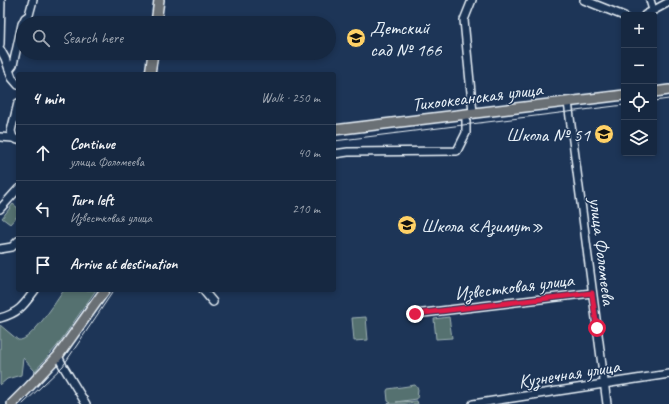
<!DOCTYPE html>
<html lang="en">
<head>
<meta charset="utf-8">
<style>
  :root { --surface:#162841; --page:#23344c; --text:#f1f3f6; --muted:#9ea6b1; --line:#35445a }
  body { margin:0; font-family:Caveat,sans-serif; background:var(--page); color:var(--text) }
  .controls { position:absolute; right:12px; top:12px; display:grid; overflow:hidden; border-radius:4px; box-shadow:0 2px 6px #0003 }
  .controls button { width:36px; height:36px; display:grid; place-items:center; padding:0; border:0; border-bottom:1px solid var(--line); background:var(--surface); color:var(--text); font:20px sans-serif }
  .stop { position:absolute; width:12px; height:12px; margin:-9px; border:3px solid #e11d48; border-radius:50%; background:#fff }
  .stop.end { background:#e11d48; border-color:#fff; box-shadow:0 1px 4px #0008 }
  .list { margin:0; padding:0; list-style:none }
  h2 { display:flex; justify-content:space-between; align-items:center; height:52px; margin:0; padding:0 16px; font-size:17px }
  h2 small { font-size:13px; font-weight:400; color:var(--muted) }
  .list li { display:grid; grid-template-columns:26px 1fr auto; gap:12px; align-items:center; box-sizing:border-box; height:56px; padding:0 16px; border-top:1px solid var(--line) }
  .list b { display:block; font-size:15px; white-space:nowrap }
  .list p { margin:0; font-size:13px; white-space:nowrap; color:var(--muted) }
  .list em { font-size:13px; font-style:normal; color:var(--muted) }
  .icon { flex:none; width:22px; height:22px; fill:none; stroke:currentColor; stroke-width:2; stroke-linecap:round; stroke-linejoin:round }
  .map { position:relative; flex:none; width:669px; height:404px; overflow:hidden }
  .search { position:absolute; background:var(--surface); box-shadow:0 2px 6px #0003; left:16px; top:16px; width:320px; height:44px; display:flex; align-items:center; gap:10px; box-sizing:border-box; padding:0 14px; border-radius:22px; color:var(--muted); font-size:15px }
  .panel { position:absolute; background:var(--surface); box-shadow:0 2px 6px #0003; left:16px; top:72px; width:320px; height:220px; border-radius:4px }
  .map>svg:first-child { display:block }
  .green { fill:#54716f; stroke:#9eb1b4 }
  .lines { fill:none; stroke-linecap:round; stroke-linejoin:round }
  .minor-casing { stroke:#e8f1f8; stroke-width:10 }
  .major-casing { stroke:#e8f1f8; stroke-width:12 }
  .minor { stroke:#1d3557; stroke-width:7 }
  .major { stroke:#6b6f75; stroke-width:9 }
  .tram { stroke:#e8f1f8; stroke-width:1 }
  .route { stroke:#e11d48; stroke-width:5 }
  .labels { text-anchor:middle; stroke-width:3; stroke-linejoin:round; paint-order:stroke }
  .poi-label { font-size:19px; fill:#e8f1f8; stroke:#1d3557; text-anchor:start }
  .street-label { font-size:19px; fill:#e8f1f8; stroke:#1d3557 }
</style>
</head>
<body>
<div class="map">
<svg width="669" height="404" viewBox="0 0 669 404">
  <rect width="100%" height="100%" fill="#1d3557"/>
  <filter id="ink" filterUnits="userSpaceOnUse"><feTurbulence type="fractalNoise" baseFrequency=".025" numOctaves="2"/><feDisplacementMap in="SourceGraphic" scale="8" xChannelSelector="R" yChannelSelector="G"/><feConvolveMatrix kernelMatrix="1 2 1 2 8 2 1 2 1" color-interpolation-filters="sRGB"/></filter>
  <g filter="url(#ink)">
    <g class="green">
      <polygon points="13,204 18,208 18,215 10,224 2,218"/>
      <path d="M64,290H96L57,346L35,371L23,358L21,375L7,379L0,385V325L18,340C30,343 57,300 64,290Z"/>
      <polygon points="366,317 368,340 354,341 352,318"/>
      <polygon points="449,317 452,338 436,339 434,319"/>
      <polygon points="415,385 418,389 417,399 396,402 417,401 418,404 387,404 391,403 388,401 387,391 388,389"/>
    </g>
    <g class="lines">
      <g class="minor-casing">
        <g id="minor">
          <polyline points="472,0 464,20 473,113"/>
          <polyline points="584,0 624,16"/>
          <polyline points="650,0 653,10"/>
          <polyline points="645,15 669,2"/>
          <polyline points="0,44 1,0"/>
          <polyline points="0,49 5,58 12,78 18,85"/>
          <polyline points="9,70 13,65 22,24 25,18 29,15 33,0"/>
          <polyline points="568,102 607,404"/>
          <polyline points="18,103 11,131 13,138 18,140"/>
          <polyline points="0,137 13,138"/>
          <polyline points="334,154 348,152 457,151 466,133 466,114"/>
          <polyline points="0,209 18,189"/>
          <polyline points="0,249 12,247 18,241"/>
          <polyline points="203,290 213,302"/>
          <polyline points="415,314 592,293"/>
          <path d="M0,318C19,313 24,305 35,290"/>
          <polyline points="58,356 63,366 86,404"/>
          <polyline points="473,404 669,374"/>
        </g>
      </g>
      <g class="major-casing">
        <g id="major">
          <polyline points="156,23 159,0"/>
          <polyline points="150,74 153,53"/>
          <polyline points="654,92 669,90"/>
          <polyline points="334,130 624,95"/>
          <polyline points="12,404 27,389 58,356 105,290"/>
        </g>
      </g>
      <use href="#minor" class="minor"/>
      <use href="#major" class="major"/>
      <g class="tram">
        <polyline points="654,101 669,99"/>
        <polyline points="334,141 624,105"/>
        <polyline points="23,404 63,366 114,290"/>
      </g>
    </g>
  </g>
  <g class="lines" filter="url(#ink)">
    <polyline class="route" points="415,314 592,293 597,328"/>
  </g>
  <defs>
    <g id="school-disc" transform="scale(1)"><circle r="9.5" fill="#ffd166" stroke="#1d3557"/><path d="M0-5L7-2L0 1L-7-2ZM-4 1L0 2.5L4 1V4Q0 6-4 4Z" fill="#111"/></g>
  </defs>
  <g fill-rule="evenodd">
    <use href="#school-disc" x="356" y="38"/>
    <use href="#school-disc" x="604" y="134"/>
    <use href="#school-disc" x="407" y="225"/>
  </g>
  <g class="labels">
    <g class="poi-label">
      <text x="370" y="34">Детский<tspan x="370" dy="22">сад № 166</tspan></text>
      <text x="590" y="141" text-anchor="end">Школа № 51</text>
      <text x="421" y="232">Школа «Азимут»</text>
    </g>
    <g class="street-label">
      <text transform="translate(477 96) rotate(-7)" y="7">Тихоокеанская улица</text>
      <text transform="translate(603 251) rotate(83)" y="7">улица Фоломеева</text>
      <text transform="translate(514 286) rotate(-7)" y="7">Известковая улица</text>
      <text transform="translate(569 373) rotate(-9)" y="7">Кузнечная улица</text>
    </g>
  </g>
</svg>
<div class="controls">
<button>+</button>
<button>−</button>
<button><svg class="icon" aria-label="locate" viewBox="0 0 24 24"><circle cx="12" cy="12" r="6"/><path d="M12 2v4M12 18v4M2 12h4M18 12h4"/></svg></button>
<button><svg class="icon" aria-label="layers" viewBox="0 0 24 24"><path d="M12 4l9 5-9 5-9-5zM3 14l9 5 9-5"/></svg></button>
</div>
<div class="stop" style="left:597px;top:328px"></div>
<div class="stop end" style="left:415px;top:314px"></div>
<div class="search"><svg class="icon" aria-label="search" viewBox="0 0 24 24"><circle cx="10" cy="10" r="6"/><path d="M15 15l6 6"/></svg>Search here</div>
<section class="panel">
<h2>4 min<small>Walk · 250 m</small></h2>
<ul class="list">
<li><svg class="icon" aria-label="ahead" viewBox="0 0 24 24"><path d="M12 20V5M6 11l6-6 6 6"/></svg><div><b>Continue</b><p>улица Фоломеева</p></div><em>40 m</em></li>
<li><svg class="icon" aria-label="left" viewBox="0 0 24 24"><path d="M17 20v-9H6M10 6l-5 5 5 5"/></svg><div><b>Turn left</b><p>Известковая улица</p></div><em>210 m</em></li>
<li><svg class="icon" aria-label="arrive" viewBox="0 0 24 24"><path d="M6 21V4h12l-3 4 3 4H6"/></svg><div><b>Arrive at destination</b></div></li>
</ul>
</section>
</div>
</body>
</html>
